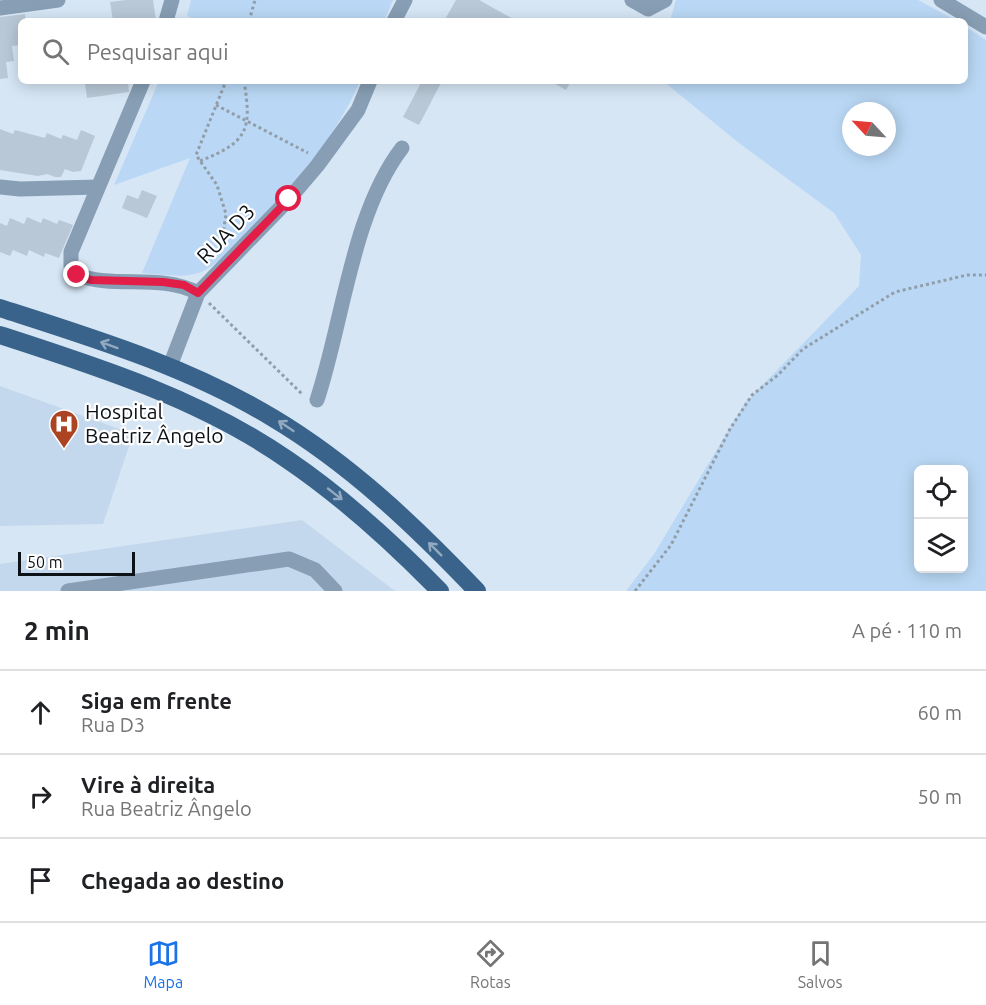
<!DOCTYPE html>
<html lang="pt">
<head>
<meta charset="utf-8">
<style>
  :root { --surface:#fff; --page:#f6f6f6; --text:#202124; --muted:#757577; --line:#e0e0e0; --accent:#1a73e8 }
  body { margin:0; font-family:Ubuntu,sans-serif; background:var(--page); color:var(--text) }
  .controls { position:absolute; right:18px; bottom:18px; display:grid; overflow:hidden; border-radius:9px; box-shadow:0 3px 15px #0003 }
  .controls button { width:54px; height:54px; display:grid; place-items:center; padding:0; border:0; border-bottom:2px solid var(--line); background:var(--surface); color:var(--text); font:30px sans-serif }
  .compass { position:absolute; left:842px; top:102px; width:54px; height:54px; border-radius:50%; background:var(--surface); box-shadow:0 3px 15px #0003; rotate:296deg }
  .scale { position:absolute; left:18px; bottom:15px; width:117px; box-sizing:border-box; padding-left:6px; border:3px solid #0d1217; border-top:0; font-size:16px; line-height:21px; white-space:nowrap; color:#0d1217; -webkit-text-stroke:4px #fff; paint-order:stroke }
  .stop { position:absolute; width:18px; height:18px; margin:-14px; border:4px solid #e11d48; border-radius:50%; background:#fff }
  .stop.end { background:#e11d48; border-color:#fff; box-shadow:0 2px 6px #0008 }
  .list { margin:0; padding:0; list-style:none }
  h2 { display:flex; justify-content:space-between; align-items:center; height:78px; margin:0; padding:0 24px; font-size:26px }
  h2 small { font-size:20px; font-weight:400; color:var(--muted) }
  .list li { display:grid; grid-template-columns:39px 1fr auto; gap:18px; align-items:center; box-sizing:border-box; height:84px; padding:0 24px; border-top:2px solid var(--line) }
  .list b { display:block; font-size:22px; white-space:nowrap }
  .list p { margin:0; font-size:20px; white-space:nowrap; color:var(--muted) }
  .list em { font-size:20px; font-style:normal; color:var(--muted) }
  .icon { flex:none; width:33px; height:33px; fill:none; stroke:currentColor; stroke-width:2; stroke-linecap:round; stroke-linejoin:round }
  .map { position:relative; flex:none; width:986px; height:591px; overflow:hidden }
  .search { position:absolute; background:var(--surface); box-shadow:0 3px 15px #0003; left:18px; right:18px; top:18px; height:66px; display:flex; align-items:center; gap:15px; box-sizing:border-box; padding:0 21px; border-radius:9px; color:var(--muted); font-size:22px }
  .sheet { height:330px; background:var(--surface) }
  nav { display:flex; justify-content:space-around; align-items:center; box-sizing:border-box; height:84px; border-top:2px solid var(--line); background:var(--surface); font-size:16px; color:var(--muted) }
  nav a { display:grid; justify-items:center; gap:3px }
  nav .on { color:var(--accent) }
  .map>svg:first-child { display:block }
  .built { fill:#c3d8ec }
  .green { fill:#bad8f5; fill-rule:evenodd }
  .building { fill:#b9c8d6 }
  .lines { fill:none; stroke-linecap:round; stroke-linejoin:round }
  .path { stroke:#919ea9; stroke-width:3; stroke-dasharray:3 3; stroke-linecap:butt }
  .minor { stroke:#879eb4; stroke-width:15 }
  .major { stroke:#39638a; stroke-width:18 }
  .oneway { stroke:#92a9bf }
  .route { stroke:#e11d48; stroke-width:8 }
  .labels { text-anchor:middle; stroke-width:4.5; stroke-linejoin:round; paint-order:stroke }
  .street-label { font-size:21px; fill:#0d1217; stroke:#fff }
  .poi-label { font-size:21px; fill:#0d1217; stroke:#fff; text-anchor:start }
</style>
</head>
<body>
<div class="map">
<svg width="986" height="591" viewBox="0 0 986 591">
  <rect width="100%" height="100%" fill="#d6e6f5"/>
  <g class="built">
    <polygon points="0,386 133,434 103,524 0,526"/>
    <polygon points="302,520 395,591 0,591 0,564"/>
  </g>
  <g class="green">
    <polygon points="191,0 393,0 384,21 200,21 187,16"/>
    <polygon points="676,0 918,0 957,21 670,21"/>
    <path d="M965,26L986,40V591H626L654,554L745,403L859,286L861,255L834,213L739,143L663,81H965ZM851,111H887V147H851ZM918,470H964V568H918Z"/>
    <path d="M159,81H360C335,140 290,189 246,234C233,247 221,262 205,270C188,280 161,274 142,273L190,158L114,185Z"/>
  </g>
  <g class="building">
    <polygon points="126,0 153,0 156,21 113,21 110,2"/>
    <polygon points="456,0 479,0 517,21 444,21"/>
    <polygon points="25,14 26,21 21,21 21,30 19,30 21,45 12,46 14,61 6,62 8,78 0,79 0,17"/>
    <polygon points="94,81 128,81 129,92 87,98 85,83"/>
    <polygon points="422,81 442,81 419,125 403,117"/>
    <polygon points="550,81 571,81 566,90"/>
    <polygon points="0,129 13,134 15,130 45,138 47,133 61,139 63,135 77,140 81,130 95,136 81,171 73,172 65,169 61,177 55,177 47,174 38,176 0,170"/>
    <polygon points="142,190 157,196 147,218 122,208 127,195 138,199"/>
    <polygon points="27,217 41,223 43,218 57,224 59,220 73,225 59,258 45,253 44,257 29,250 27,256 13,250 10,256 0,252 0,223 7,226 10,218 24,224"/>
  </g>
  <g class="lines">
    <g class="path">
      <polyline points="249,21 255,0"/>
      <polyline points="216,105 308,153"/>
      <path d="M200,161C248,142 252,130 244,81"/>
      <polyline points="221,248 226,214 217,185 196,155 226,81"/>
      <polyline points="209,303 303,395"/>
      <polyline points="635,591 671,545 730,429 752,395 778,375 803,349 895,292 967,275 986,275"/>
    </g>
    <g class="minor">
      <polyline points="632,0 648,9 665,0"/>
      <polyline points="941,0 986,27"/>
      <polyline points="0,8 58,0"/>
      <polyline points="166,21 172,0"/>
      <polyline points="394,21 405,0"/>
      <path d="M143,81L71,252V266L77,275C116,289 160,273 198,293"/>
      <polyline points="0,187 20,189 98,187"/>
      <polyline points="170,366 198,293 289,199 317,166 358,110 370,81"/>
      <path d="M317,400C343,322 352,213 402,148"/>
      <polyline points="68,591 289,559 315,570 335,591"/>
    </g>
    <g class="major">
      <path d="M0,308C93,338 189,367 273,418C350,464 415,526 477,591"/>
      <path d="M0,335C99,367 202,400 288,460C344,498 393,543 440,591"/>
    </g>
  </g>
  <defs><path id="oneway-shaft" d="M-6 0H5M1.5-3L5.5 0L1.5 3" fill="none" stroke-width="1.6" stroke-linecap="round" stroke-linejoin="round" transform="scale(1.5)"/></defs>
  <g class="oneway">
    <use href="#oneway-shaft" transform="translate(109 345) rotate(-160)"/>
    <use href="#oneway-shaft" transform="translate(286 426) rotate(-146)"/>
    <use href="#oneway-shaft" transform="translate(335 494) rotate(38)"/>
    <use href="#oneway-shaft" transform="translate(435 549) rotate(-135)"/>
  </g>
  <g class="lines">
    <polyline class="route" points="77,275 91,280 163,282 184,285 198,293 289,199"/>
  </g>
  <defs>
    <g id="hospital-pin" transform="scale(1.5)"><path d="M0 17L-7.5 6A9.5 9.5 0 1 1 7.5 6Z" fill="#ac4423" stroke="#fff"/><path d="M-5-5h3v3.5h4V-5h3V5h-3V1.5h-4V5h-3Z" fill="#fff"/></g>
  </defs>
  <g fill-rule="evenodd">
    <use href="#hospital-pin" x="64" y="424"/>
  </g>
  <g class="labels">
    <g class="street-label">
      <text transform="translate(226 234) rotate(-46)" y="7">RUA D3</text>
    </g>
    <g class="poi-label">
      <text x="85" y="419">Hospital<tspan x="85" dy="24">Beatriz Ângelo</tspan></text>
    </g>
  </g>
</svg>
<div class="controls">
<button><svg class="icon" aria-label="locate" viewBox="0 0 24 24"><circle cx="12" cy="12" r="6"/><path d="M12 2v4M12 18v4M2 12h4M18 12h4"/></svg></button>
<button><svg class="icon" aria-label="layers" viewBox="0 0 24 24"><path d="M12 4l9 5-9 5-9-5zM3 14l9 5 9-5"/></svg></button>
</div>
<svg class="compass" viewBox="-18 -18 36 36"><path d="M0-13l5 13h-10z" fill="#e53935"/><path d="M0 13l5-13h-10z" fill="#757577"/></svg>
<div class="scale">50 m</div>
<div class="stop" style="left:289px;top:199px"></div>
<div class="stop end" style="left:77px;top:275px"></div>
<div class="search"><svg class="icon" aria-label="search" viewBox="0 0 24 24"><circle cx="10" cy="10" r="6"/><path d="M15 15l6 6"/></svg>Pesquisar aqui</div>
</div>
<section class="sheet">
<h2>2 min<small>A pé · 110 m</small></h2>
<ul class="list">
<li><svg class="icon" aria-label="ahead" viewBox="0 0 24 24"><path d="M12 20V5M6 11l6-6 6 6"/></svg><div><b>Siga em frente</b><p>Rua D3</p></div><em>60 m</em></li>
<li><svg class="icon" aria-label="right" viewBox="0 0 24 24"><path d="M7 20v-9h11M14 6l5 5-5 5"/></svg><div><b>Vire à direita</b><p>Rua Beatriz Ângelo</p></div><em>50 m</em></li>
<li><svg class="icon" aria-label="arrive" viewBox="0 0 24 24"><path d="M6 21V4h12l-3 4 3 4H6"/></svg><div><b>Chegada ao destino</b></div></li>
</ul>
</section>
<nav>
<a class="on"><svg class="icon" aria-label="map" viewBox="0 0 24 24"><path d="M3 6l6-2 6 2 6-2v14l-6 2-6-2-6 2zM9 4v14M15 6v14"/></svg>Mapa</a>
<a><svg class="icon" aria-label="directions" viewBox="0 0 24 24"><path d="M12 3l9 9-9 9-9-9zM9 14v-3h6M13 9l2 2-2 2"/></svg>Rotas</a>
<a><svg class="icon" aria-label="saved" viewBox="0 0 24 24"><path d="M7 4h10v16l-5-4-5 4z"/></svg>Salvos</a>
</nav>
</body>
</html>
